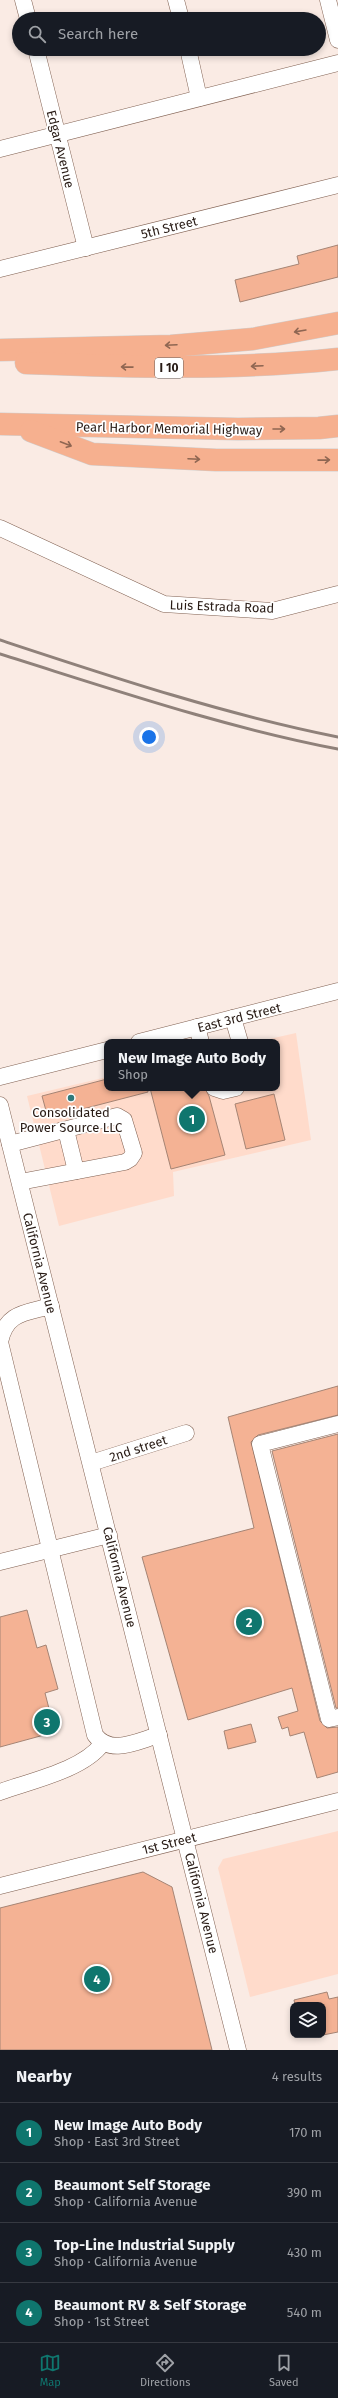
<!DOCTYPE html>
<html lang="en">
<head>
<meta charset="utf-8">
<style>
  :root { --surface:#171b24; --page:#242831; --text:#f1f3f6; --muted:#9ea1a6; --line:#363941; --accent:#0f766e }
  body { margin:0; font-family:"Fira Sans",sans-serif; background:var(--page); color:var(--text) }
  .controls { position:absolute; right:12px; bottom:12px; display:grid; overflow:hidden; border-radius:8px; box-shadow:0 2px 6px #0003 }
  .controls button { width:36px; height:36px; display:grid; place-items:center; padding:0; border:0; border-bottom:1px solid var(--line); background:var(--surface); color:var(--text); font:20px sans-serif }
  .you { position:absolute; left:149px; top:737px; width:14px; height:14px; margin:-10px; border:3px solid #fff; border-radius:50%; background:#1a73e8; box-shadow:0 0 0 6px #1a73e833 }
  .badge { display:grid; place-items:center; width:26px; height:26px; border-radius:50%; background:var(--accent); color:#fff; font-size:13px; font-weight:700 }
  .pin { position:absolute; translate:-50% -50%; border:2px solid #fff; box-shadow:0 1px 4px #0006 }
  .popup { position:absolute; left:104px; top:1039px; width:176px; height:52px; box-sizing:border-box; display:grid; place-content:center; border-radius:8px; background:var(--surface); filter:drop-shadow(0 1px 3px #0005); font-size:13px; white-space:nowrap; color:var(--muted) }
  .popup b { font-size:15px; color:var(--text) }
  .popup::after { content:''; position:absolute; left:50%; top:100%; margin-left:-8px; border:8px solid transparent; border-top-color:var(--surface) }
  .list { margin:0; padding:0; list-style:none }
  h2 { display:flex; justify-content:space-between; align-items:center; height:52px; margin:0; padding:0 16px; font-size:17px }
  h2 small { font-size:13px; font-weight:400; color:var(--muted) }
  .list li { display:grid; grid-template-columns:26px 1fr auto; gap:12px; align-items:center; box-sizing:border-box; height:60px; padding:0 16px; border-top:1px solid var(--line) }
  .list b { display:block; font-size:15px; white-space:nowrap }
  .list p { margin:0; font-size:13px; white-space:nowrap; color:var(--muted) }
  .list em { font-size:13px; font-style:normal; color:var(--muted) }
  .icon { flex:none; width:22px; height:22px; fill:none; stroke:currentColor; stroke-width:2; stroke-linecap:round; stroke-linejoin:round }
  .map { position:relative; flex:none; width:338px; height:2050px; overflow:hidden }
  .search { position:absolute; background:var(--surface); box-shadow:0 2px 6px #0003; left:12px; right:12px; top:12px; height:44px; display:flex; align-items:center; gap:10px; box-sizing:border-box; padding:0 14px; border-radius:22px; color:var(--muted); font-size:15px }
  .sheet { height:292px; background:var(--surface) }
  nav { display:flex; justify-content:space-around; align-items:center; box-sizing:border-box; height:56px; border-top:1px solid var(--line); background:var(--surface); font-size:11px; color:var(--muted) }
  nav a { display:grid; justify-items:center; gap:2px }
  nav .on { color:var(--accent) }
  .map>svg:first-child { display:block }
  .built { fill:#ffdbcb }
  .building { fill:#f4b294; stroke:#a58474 }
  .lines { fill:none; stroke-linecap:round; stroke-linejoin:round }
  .minor-casing { stroke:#816152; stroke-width:17 }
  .highway-casing { stroke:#d0cdcc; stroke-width:23 }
  .minor { stroke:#fff; stroke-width:16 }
  .highway { stroke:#f6b08f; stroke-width:22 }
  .rail { stroke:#8f817a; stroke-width:3 }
  .oneway { stroke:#8f6652 }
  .poi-dot { fill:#30797a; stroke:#fff; stroke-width:1.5 }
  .labels { text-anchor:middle; stroke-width:3.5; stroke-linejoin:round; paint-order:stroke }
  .shield { fill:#fff; stroke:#685f5b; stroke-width:1 }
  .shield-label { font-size:12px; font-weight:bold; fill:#281b15 }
  .street-label { font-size:13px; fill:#281b15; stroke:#fff }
  .poi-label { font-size:13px; fill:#281b15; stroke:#fff }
</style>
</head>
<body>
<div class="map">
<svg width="338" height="2050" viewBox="0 0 338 2050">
  <rect width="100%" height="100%" fill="#faebe4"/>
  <g class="built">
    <polygon points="296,1033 311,1140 173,1172 174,1196 59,1226 27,1096 107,1077 107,1088 277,1088 277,1042 256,1042"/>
    <polygon points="338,1831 338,1974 250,1997 218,1868 223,1859"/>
  </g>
  <g class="building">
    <polygon points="338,245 338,277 240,302 235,280 299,264 297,256"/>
    <polygon points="107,1079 107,1088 147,1088 148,1092 48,1118 42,1096"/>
    <polygon points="150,1088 205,1088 209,1096 225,1155 171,1169"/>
    <polygon points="274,1094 285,1140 246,1149 235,1104"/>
    <polygon points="338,1386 338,1415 258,1435 251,1442 320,1721 327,1728 338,1727 338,1772 317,1778 304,1732 290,1736 288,1727 282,1729 278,1717 298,1711 292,1688 188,1720 142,1557 254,1528 228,1417"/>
    <polygon points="338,1434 338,1708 336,1708 272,1451"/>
    <polygon points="27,1610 37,1648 46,1645 58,1689 45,1693 55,1732 0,1747 0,1617"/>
    <polygon points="251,1724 256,1742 228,1749 224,1731"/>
    <polygon points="143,1872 172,1887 212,2050 0,2050 0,1908"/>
    <polygon points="327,1992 329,1999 338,1997 338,2032 323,2035 323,2005 295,2005 294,2000"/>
  </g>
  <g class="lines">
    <g class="minor-casing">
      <g id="minor">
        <polyline points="23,0 28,19"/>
        <polyline points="176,0 181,19"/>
        <polyline points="328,0 338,40"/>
        <polyline points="36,49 86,248"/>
        <polyline points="188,49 199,98"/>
        <polyline points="0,149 338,63"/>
        <polyline points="0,269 338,185"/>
        <polyline points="0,528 164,604 272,611 338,594"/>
        <polyline points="233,1018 240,1042"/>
        <polyline points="197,1027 201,1042"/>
        <polyline points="139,1042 338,991"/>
        <polyline points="0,1077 107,1050"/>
        <polyline points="214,1088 223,1091 236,1088"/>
        <polyline points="0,1105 238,2050"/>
        <polyline points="66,1130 76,1171"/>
        <polyline points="10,1144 117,1116 124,1120 134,1153 130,1159 125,1162 20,1182"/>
        <path d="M51,1306C26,1313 6,1312 0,1342L95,1735C111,1756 137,1741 159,1735"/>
        <polyline points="338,1424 260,1444 329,1719 338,1717"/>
        <polyline points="91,1463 186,1433"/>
        <polyline points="0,1562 109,1535"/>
        <path d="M0,1792C30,1781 83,1770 102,1744"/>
        <polyline points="0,1886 338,1801"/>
      </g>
    </g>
    <g class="highway-casing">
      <g id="highway">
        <polyline points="0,350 171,346 253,339 338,323"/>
        <path d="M26,363C130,367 234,370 338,359"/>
        <polyline points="0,424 238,429 319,428 338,426"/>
        <polyline points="31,431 92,454 216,460 338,460"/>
      </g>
    </g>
    <use href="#minor" class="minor"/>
    <use href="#highway" class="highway"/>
    <g class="rail">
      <path d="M0,640C112,677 223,714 338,737"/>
      <path d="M0,654C112,689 223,727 338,749"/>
    </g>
  </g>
  <defs><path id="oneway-shaft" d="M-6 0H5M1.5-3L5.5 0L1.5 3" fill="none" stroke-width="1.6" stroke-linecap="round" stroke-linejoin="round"/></defs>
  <g class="oneway">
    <use href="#oneway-shaft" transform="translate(300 331) rotate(170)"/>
    <use href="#oneway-shaft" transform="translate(171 345) rotate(177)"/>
    <use href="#oneway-shaft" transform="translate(257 366) rotate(177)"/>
    <use href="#oneway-shaft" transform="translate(127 367) rotate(-179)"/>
    <use href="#oneway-shaft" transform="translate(279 429)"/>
    <use href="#oneway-shaft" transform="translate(66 444) rotate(21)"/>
    <use href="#oneway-shaft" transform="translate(194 459) rotate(3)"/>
    <use href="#oneway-shaft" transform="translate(324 460) rotate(-1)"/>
  </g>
  <circle class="poi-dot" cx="71" cy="1098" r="4"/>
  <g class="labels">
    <rect class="shield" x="155" y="358" width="28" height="20" rx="3"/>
    <g class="shield-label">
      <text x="169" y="372">I 10</text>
    </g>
    <g class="street-label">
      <text transform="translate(61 149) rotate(76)" y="5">Edgar Avenue</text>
      <text transform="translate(169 227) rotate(-14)" y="5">5th Street</text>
      <text transform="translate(169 428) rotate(1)" y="5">Pearl Harbor Memorial Highway</text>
      <text transform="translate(222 606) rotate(2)" y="5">Luis Estrada Road</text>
      <text transform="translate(239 1017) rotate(-14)" y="5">East 3rd Street</text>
      <text transform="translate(40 1263) rotate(76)" y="5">California Avenue</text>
      <text transform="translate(138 1448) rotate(-18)" y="5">2nd street</text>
      <text transform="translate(120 1577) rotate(76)" y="5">California Avenue</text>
      <text transform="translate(169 1843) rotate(-14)" y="5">1st Street</text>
      <text transform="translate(202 1903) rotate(76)" y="5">California Avenue</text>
    </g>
    <g class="poi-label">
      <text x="71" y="1117">Consolidated<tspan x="71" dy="15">Power Source LLC</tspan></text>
    </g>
  </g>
</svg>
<div class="controls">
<button><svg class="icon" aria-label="layers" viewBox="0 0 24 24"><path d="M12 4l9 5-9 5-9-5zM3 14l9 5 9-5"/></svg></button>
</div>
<div class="you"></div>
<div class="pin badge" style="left:192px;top:1119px">1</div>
<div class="popup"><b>New Image Auto Body</b>Shop</div>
<div class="pin badge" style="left:249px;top:1622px">2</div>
<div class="pin badge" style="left:47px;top:1722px">3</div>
<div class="pin badge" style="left:97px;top:1979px">4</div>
<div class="search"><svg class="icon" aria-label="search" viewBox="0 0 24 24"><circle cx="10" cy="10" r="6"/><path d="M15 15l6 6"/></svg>Search here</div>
</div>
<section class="sheet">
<h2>Nearby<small>4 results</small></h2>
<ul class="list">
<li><span class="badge">1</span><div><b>New Image Auto Body</b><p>Shop · East 3rd Street</p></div><em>170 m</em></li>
<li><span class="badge">2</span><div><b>Beaumont Self Storage</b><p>Shop · California Avenue</p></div><em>390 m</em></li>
<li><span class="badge">3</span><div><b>Top-Line Industrial Supply</b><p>Shop · California Avenue</p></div><em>430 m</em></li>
<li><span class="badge">4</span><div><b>Beaumont RV &amp; Self Storage</b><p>Shop · 1st Street</p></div><em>540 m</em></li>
</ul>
</section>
<nav>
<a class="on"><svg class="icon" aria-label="map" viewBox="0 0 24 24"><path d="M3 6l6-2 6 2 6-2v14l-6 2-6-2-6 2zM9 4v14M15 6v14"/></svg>Map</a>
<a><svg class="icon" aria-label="directions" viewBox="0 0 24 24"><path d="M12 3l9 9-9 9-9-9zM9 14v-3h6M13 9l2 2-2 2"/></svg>Directions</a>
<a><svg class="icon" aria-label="saved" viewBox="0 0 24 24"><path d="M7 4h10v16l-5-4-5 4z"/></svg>Saved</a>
</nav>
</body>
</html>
